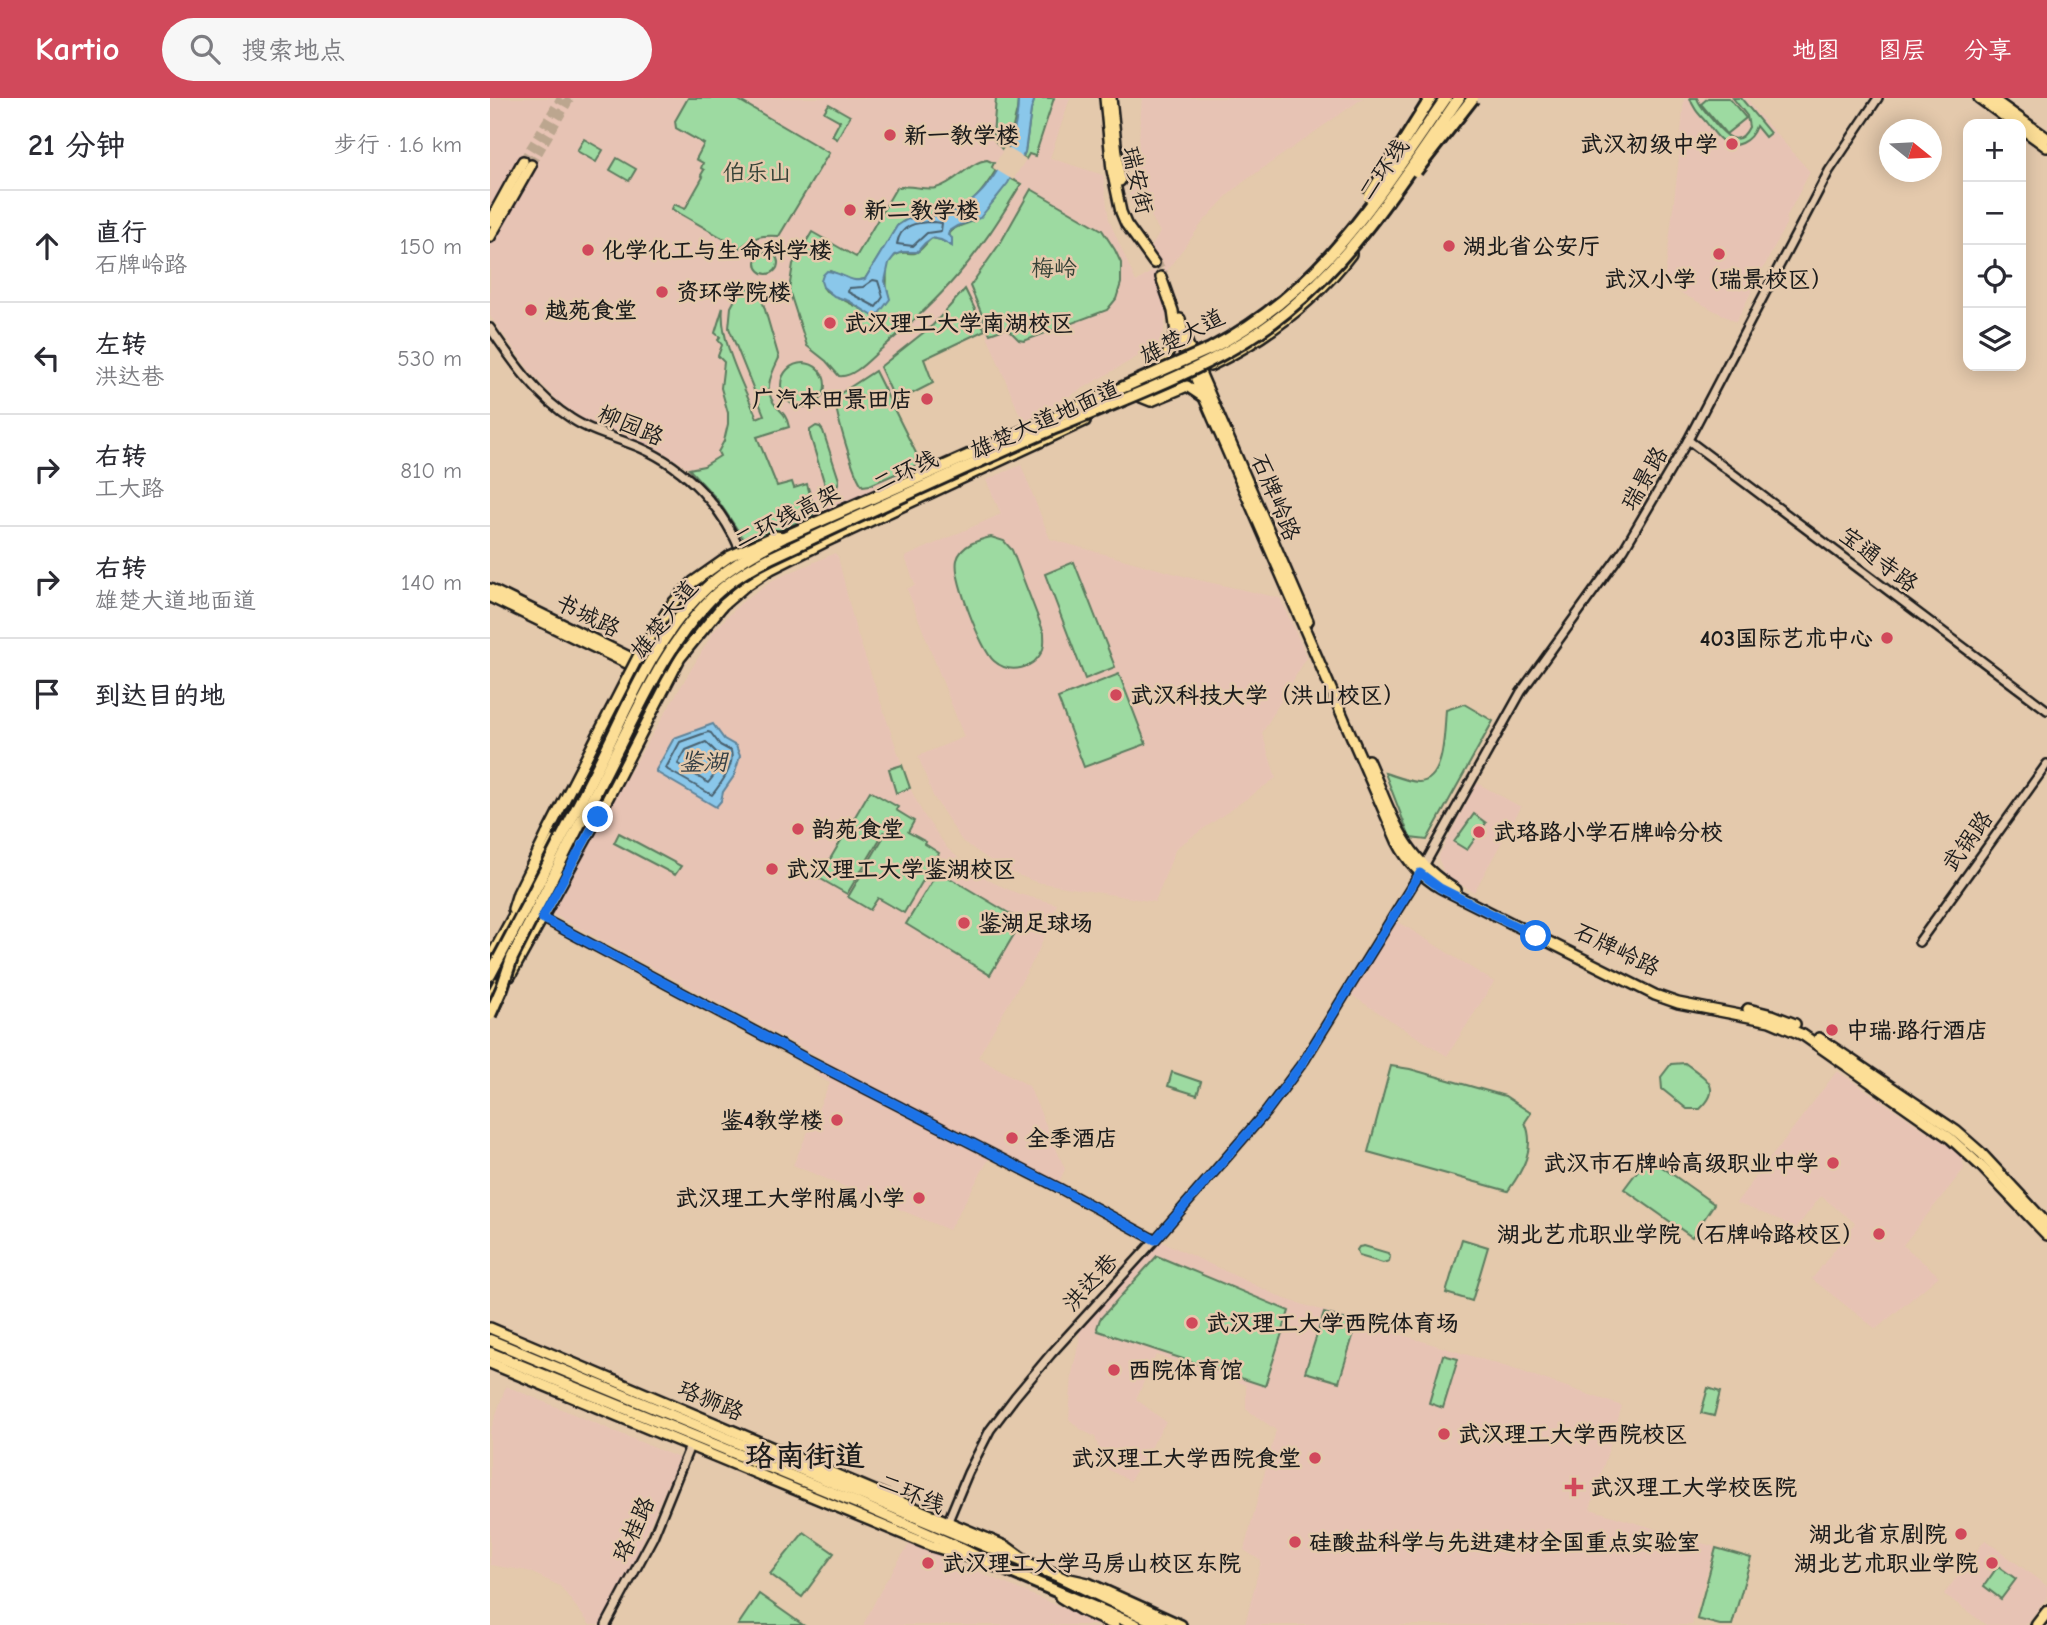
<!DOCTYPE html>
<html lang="zh">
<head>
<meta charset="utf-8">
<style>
  :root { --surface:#fff; --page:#f7f7f7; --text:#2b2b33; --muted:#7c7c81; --line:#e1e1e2; --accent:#d1495b }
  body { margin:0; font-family:"Comic Neue","LXGW WenKai TC",sans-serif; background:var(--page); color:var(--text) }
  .controls { position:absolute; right:21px; top:21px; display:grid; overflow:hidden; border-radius:14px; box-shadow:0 4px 18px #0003 }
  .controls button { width:63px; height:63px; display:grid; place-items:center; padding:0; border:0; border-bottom:2px solid var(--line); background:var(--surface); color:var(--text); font:35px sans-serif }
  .compass { position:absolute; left:1389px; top:21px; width:63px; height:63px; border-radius:50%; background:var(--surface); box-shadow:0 4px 18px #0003; rotate:108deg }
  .stop { position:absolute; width:21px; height:21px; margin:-16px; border:5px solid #1a73e8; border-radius:50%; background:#fff }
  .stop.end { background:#1a73e8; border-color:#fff; box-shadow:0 2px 7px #0008 }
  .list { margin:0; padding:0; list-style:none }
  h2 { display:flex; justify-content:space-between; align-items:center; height:91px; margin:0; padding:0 28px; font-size:30px }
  h2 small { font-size:23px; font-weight:400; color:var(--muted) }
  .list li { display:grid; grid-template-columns:46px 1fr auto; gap:21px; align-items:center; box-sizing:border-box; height:112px; padding:0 28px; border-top:2px solid var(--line) }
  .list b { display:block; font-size:26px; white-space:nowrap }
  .list p { margin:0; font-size:23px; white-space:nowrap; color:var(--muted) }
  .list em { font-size:23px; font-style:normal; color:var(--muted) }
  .icon { flex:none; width:38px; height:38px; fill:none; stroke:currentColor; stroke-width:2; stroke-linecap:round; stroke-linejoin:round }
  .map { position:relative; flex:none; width:1557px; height:1527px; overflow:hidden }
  header { display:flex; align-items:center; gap:42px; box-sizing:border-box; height:98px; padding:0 35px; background:var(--accent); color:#fff }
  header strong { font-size:33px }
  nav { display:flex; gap:38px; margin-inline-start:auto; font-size:24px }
  .search { width:490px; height:63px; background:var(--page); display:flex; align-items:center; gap:18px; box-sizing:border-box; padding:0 24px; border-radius:38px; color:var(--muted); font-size:26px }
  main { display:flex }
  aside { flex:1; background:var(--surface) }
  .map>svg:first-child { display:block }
  .built { fill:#e7c3b4 }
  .green { fill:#9ddaa1; stroke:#5c7b5e; stroke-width:2 }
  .water { fill:#8ac7ea; stroke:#5e8398; stroke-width:2 }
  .pier { fill:#e4c9ac }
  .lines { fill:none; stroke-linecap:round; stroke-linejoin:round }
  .shore { stroke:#48606e; stroke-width:2 }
  .major-tunnel { stroke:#bca68f; stroke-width:9; stroke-dasharray:9 4.5; stroke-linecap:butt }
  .minor-casing { stroke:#1c1c1c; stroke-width:12 }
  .major-casing { stroke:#1c1c1c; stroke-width:14 }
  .highway-casing { stroke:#1c1c1c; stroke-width:16 }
  .minor { stroke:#e4c9ac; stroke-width:7 }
  .major { stroke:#fcde96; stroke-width:9 }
  .highway { stroke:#fcde96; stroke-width:10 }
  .major-bridge-casing { stroke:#1c1c1c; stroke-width:14; stroke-linecap:butt }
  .highway-bridge-casing { stroke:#1c1c1c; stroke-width:16; stroke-linecap:butt }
  .major-bridge { stroke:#fcde96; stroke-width:9 }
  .highway-bridge { stroke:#fcde96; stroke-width:10 }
  .route { stroke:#1a73e8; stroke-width:9 }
  .poi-dot { fill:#d1495b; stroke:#e4c9ac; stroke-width:2.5 }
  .labels { text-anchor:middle; stroke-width:5; stroke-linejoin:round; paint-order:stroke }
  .poi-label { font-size:23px; font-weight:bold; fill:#1c1c1c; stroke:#e4c9ac; text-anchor:start }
  .street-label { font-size:23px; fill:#1c1c1c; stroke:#e4c9ac }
  .park-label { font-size:23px; fill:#364237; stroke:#e4c9ac }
  .water-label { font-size:24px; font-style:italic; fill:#323e45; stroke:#e4c9ac }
  .district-label { font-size:30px; font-weight:bold; fill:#1c1c1c; stroke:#e4c9ac }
</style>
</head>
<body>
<header>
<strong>Kartio</strong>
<div class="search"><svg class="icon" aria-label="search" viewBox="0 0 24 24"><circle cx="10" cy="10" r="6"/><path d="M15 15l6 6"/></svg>搜索地点</div>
<nav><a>地图</a><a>图层</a><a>分享</a></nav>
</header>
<main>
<aside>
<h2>21 分钟<small>步行 · 1.6 km</small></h2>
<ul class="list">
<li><svg class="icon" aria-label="ahead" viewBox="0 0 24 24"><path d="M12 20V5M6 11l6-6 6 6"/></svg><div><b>直行</b><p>石牌岭路</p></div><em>150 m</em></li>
<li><svg class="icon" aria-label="left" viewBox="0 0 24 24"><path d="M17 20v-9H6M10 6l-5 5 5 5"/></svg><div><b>左转</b><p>洪达巷</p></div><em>530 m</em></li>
<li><svg class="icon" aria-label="right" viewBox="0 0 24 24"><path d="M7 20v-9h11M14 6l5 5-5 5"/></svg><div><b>右转</b><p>工大路</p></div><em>810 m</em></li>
<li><svg class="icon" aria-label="right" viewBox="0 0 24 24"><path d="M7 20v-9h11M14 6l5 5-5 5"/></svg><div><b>右转</b><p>雄楚大道地面道</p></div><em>140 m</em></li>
<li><svg class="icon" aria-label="arrive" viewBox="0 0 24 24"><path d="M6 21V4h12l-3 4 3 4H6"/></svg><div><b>到达目的地</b></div></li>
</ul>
</aside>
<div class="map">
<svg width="1557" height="1527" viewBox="0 0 1557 1527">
  <rect width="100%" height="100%" fill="#e4c9ac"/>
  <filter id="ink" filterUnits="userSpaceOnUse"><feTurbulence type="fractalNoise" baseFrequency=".0143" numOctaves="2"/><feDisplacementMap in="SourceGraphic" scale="14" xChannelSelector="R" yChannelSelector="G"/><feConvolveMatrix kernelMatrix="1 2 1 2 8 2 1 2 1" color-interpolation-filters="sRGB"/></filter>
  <g filter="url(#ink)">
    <g class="built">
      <polygon points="0,0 580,0 560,60 613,77 619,122 646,184 664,172 678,212 671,245 533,325 495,232 434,261 443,285 401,307 434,371 389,395 262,450 227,401 205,376 195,368 168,351 91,320 69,304 42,276 0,218"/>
      <polygon points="652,0 873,0 752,85 737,98 713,124 675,175 661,150 670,134 661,118 641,106 639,93 646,82"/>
      <polygon points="1194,0 1258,0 1263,10 1320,74 1297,118 1296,126 1246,224 1174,186 1188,69"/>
      <polygon points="531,367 560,441 704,481 790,500 817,559 772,635 786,680 686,750 665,804 546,784 513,771 472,743 443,698 428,658 474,639 417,491 425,487 415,459 511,416 496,382"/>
      <polygon points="345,455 348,459 365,529 420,690 433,716 458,751 485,774 504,785 529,796 567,806 547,856 488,959 539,988 575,1071 567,1089 500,1059 459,1132 303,1067 340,985 326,977 333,961 57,813 221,538 220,537 252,504 283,482"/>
      <polygon points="987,685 1031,709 984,794 955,778 948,759"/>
      <polygon points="907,823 1004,884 957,958 861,897"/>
      <polygon points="1347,973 1471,1056 1474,1071 1413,1147 1449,1178 1386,1231 1322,1181 1365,1125 1331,1098 1300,1138 1293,1123 1246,1105"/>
      <polygon points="666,1141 795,1201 1030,1273 1132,1308 1100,1411 1225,1449 1202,1527 755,1527 771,1463 754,1452 786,1332 756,1311 756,1287 666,1257 646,1301 676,1324 640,1383 617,1371 619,1365 612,1361 605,1339 590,1331 579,1321 582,1276 589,1243 590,1224"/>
      <polygon points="16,1288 189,1360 136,1482 110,1527 100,1527 70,1488 38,1473 0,1467 0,1334"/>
      <polygon points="1495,1442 1557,1488 1557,1499 1536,1527 1496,1527 1454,1496"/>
      <polygon points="420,1445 613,1527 373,1527 394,1486"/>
    </g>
    <g class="green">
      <path d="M198,0H245L339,55L289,138C270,137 265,138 250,150L182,111L184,106L195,111L213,79L211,77L214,72L211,70L213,65L206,61L214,46L186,30L185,23Z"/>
      <polygon points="506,0 528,0 527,12 518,50 514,48 512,51 505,43 503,37"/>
      <polygon points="545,0 564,0 545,58 539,56 536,61 533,59 535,54 541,12"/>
      <path d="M1200,0H1207C1210,9 1218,16 1224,24C1234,36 1248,52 1259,29L1257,18L1243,0H1251L1280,35L1275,39L1266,28C1261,43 1244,54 1230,41C1225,37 1220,29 1216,24C1209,16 1203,10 1200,0Z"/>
      <polygon points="1218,0 1239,0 1256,20 1236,36 1211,6"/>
      <polygon points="339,6 360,18 347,41 342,38 350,23 334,14"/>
      <polygon points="94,41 113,52 106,64 87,53"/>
      <polygon points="127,60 146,71 139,83 120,72"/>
      <path d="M497,62L504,65L502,69L506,72C494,92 477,116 451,117C433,118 422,116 408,127L375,181L364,183L340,173L333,189L336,193L385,218C388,210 394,200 396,191C399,179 391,164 408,156C414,153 419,156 425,155C432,153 436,144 442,140L451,142L462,148V141L458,136C467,125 477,129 487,120C500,110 511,94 520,80L531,86C511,119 491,151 466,179C443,206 416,230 389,253C379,262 363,280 349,278L336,263L317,248L299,192L303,166L322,134L366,159L406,90C418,85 433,93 446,90C466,85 479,64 497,62Z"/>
      <polygon points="541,91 612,132 625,152 631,165 631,185 626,201 617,212 534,243 529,242 517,230 500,236 480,188 511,144"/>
      <circle cx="277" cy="165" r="11"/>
      <path d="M254,189L266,191L271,198L289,260C281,277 272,293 287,309C294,316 297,319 299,329L267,339L287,388L302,384L304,390L317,386L324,410L323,418L263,443L253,440L227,401L199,371L214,368L230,358L228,354L234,343L238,326V315L231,290L234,264L228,258L232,247L228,242L230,239L225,235L233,209C229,243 254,288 267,320L274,317L239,230L241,209L249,194Z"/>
      <polygon points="475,191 495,232 434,261 443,285 406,304 390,269 443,227"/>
      <circle cx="313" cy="287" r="22"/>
      <path d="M385,273L431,365L380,387L373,388C364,380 346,316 345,301L348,297Z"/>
      <polygon points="326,328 330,329 333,333 349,382 347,389 343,392 338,391 335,387 320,337 320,332"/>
      <path d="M501,439L514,443L522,452L554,535C554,541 555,546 553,551C545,571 520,577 504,563C491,552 463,479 467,462C471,447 488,442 501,439Z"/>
      <polygon points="584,464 625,569 595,581 555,476"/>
      <polygon points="629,576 656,646 594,669 568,600"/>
      <path d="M974,606L1003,623L937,742L920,740L895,675C905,678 917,683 928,684C956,685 954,631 956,612Z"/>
      <polygon points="412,667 420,690 406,695 399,671"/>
      <polygon points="380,693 408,709 406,712 424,723 418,734 436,744 435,746 449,755 414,815 388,800 380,812 358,799 396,735 394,734 357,796 329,780"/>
      <polygon points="984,716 996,725 977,752 964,744"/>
      <polygon points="129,735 191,768 185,777 124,745"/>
      <polygon points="448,773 532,823 500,877 416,826"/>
      <path d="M1195,965C1215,980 1234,989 1210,1011H1197L1172,991L1171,979L1181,966Z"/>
      <path d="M901,968L920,971L1015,998L1041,1015L1035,1024C1046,1050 1033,1072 1018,1093L878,1054Z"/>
      <polygon points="682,974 711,984 707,997 678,988"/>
      <polygon points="1158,1059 1224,1106 1202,1139 1134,1091"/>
      <polygon points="972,1141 998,1149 982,1203 956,1195"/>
      <polygon points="874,1148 898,1155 900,1159 899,1163 893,1165 869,1158 867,1152 869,1149"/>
      <polygon points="667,1158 799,1213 775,1288 608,1233 607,1230 610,1221"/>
      <polygon points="834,1215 867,1225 849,1284 815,1274"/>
      <polygon points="953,1257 968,1261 953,1310 939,1305"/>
      <polygon points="1218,1290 1230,1294 1224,1318 1211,1315"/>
      <polygon points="314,1434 344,1455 312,1499 280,1476"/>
      <polygon points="1226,1450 1261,1460 1242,1527 1230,1527 1207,1521"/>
      <polygon points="1508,1468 1526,1481 1511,1501 1494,1488"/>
      <polygon points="269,1496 313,1527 248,1527"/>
    </g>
    <g class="water">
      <path d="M528,0H545L541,12L535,54L518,85L490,120L467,128L459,133L458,137L462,140V148L451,142L442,140L435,145L427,154H412L405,157L399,165L395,183L400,201L387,218H383L359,203L344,198L333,189L331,183L333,177L337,173C352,174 360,186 375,181L407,128C427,112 439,122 459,115C501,102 529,42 528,0Z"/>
      <polygon points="223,626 234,641 246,648 250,658 244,678 233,694 231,703 226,709 166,674 166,672 184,640"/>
    </g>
    <polygon class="pier" points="515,48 536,61 523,82 503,70"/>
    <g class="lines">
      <g class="shore">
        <path d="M443,124L452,125L451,133L437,135L423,148L407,146C410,127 426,124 443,124Z"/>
        <polygon points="383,182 388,183 393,199 386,209 358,194 359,190 373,189"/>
        <path d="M218,634L221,635L230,647L241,653C245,668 230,687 222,697L178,672L176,670L190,644Z"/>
        <polygon points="216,644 233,661 229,671 218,685 188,666 196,652"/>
      </g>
      <g class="major-tunnel">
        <polyline points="33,63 71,0"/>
        <polyline points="41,67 80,0"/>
        <polyline points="666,163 674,176"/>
      </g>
      <g class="minor-casing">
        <g id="minor">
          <path d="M0,230C23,264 47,299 82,321C103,335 128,340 151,350C197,370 233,410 252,456"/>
          <polyline points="1198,342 1557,612"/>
          <polyline points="934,768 1031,594 1134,451 1198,342 1339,73 1388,0"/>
          <polyline points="52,820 317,961 567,1089 665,1142"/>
          <polyline points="1429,844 1557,666"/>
          <polyline points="458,1423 478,1375 500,1332 525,1299 561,1256 665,1142 776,1014 814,963 930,775"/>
          <polyline points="116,1527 163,1439 200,1348"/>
        </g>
      </g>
      <g class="major-casing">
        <g id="major">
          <polyline points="615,0 622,72 631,114 636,126 664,165"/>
          <polyline points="621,0 630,83"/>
          <polyline points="1489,0 1525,26"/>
          <polyline points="1501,0 1557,40"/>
          <polyline points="1531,30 1557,49"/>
          <polyline points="922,39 949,0"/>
          <polyline points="0,123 33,63"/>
          <polyline points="0,139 41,67"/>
          <path d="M671,179L683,213L686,235L699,265L907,743C917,763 932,779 951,790L1165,897L1188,905L1280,923L1313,937L1460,1040L1492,1069L1557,1137"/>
          <polyline points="690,221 693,235 818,523"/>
          <path d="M720,268C775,241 824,205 861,156"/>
          <polyline points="672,270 686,235"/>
          <polyline points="651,299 661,303 697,288 712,298"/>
          <polyline points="243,475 320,432"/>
          <polyline points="0,491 174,576"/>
          <polyline points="0,499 176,584"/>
          <path d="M878,662C902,716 911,759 966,792"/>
          <polyline points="23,811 28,795 57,736"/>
          <polyline points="0,861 79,715"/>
          <polyline points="20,878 108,719 190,560 233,507 254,489 281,471 335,444 595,323"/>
          <polyline points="1258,911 1282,917 1305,926"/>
          <polyline points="1329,940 1466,1033 1491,1055 1557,1126"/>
          <polyline points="0,1230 517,1449 535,1462"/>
          <polyline points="0,1265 442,1448 485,1461"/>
          <polyline points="580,1481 598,1485 691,1527"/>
          <polyline points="570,1499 591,1512 624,1527"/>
        </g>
      </g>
      <g class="highway-casing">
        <g id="highway">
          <polyline points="0,901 14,875"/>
          <polyline points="0,1242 568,1478 671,1527"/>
          <polyline points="0,1255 367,1405 459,1445 502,1466 646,1527"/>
          <polyline points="1547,1527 1557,1514"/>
        </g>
      </g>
      <use href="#minor" class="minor"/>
      <use href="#major" class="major"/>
      <use href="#highway" class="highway"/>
      <g class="major-bridge-casing">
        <polyline id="major-bridge" points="57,736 151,553 183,505 203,484 240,458 285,438 293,439"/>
      </g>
      <g class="highway-bridge-casing">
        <g id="highway-bridge">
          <polyline points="926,73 983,0"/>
          <polyline points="879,99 941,0"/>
          <path d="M0,877C38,807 74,735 110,664C138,608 163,545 207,499C232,473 263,455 294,439L720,251C833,192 886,101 956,0"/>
          <path d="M0,917L12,890L22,860C56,792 91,724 125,656C152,604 176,549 216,506C234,486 256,472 280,460C375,415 469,372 565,330C641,298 733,266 796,214C868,155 917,75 969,0"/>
        </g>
      </g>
      <use href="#major-bridge" class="major-bridge"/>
      <use href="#highway-bridge" class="highway-bridge"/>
    </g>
  </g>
  <g class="lines" filter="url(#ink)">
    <polyline class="route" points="108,719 52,820 317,961 567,1089 665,1142 776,1014 814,963 930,775 950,790 1046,838"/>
  </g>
  <g class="poi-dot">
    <circle cx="400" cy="37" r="7"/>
    <circle cx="1242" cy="46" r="7"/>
    <circle cx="360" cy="112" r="7"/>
    <circle cx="959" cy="148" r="7"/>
    <circle cx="98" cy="152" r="7"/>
    <circle cx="1229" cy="156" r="7"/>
    <circle cx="172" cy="194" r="7"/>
    <circle cx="41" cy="212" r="7"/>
    <circle cx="340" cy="225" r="7"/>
    <circle cx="437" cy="301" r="7"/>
    <circle cx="1397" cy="540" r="7"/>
    <circle cx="626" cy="597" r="7"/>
    <circle cx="308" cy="731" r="7"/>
    <circle cx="989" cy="734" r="7"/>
    <circle cx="282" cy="771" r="7"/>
    <circle cx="474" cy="825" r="7"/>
    <circle cx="1342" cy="932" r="7"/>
    <circle cx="347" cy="1022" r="7"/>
    <circle cx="522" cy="1040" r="7"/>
    <circle cx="1343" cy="1065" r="7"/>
    <circle cx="429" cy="1100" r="7"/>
    <circle cx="1389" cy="1136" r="7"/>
    <circle cx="702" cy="1225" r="7"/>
    <circle cx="624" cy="1272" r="7"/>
    <circle cx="954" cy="1336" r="7"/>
    <circle cx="825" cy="1360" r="7"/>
    <path d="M1080.5 1378.5h7v7h7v7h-7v7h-7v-7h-7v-7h7z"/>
    <circle cx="1471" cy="1436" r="7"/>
    <circle cx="805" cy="1444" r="7"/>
    <circle cx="438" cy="1465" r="7"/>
    <circle cx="1502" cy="1465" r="7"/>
  </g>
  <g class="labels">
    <g class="poi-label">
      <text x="414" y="45">新一教学楼</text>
      <text x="1228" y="54" text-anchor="end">武汉初级中学</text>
      <text x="374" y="120">新二教学楼</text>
      <text x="973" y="156">湖北省公安厅</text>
      <text x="112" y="160">化学化工与生命科学楼</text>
      <text x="1229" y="189" text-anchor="middle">武汉小学（瑞景校区）</text>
      <text x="186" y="202">资环学院楼</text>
      <text x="55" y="220">越苑食堂</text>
      <text x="354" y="233">武汉理工大学南湖校区</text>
      <text x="423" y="309" text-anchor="end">广汽本田景田店</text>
      <text x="1383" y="548" text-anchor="end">403国际艺术中心</text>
      <text x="640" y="605">武汉科技大学（洪山校区）</text>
      <text x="322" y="739">韵苑食堂</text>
      <text x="1003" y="742">武珞路小学石牌岭分校</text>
      <text x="296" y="779">武汉理工大学鉴湖校区</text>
      <text x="488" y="833">鉴湖足球场</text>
      <text x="1356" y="940">中瑞·路行酒店</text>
      <text x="333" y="1030" text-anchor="end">鉴4教学楼</text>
      <text x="536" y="1048">全季酒店</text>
      <text x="1329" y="1073" text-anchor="end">武汉市石牌岭高级职业中学</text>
      <text x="415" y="1108" text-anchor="end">武汉理工大学附属小学</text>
      <text x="1375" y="1144" text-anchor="end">湖北艺术职业学院（石牌岭路校区）</text>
      <text x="716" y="1233">武汉理工大学西院体育场</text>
      <text x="638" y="1280">西院体育馆</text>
      <text x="968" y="1344">武汉理工大学西院校区</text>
      <text x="811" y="1368" text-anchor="end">武汉理工大学西院食堂</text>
      <text x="1100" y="1397">武汉理工大学校医院</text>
      <text x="1457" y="1444" text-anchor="end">湖北省京剧院</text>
      <text x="819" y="1452">硅酸盐科学与先进建材全国重点实验室</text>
      <text x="452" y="1473">武汉理工大学马房山校区东院</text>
      <text x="1488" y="1473" text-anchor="end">湖北艺术职业学院</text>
    </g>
    <g class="street-label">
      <text transform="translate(893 71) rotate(-55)" y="8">二环线</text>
      <text transform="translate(648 82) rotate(77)" y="8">瑞安街</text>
      <text transform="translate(692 238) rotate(-28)" y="8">雄楚大道</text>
      <text transform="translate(555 321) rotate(-24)" y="8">雄楚大道地面道</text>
      <text transform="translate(141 327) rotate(23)" y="8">柳园路</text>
      <text transform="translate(415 373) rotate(-25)" y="8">二环线</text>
      <text transform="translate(1154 380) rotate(-60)" y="8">瑞景路</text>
      <text transform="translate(786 399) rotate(67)" y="8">石牌岭路</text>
      <text transform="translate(297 418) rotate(-26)" y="8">二环线高架</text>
      <text transform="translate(1389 461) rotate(37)" y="8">宝通寺路</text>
      <text transform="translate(98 517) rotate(26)" y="8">书城路</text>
      <text transform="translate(174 521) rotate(-52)" y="8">雄楚大道</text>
      <text transform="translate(1477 743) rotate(-54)" y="8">武锅路</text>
      <text transform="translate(1127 851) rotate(26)" y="8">石牌岭路</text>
      <text transform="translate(600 1184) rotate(-48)" y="8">洪达巷</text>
      <text transform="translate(221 1302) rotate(23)" y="8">珞狮路</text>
      <text transform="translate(422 1395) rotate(23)" y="8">二环线</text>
      <text transform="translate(143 1431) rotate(-65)" y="8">珞桂路</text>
    </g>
    <g class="park-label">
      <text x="267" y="82">伯乐山</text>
      <text x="564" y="178">梅岭</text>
    </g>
    <g class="water-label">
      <text x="213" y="672">鉴湖</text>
    </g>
    <g class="district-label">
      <text x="315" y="1368">珞南街道</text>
    </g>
  </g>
</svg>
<div class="controls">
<button>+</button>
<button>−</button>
<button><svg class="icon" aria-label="locate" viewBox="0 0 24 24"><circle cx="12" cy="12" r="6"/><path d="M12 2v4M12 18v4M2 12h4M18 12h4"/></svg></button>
<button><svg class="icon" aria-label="layers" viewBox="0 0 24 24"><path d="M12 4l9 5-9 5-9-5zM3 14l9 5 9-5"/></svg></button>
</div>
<svg class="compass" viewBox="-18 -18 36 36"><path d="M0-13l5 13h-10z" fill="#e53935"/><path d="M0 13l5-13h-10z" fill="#7c7c81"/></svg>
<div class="stop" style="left:1046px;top:838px"></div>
<div class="stop end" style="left:108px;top:719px"></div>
</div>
</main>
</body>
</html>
